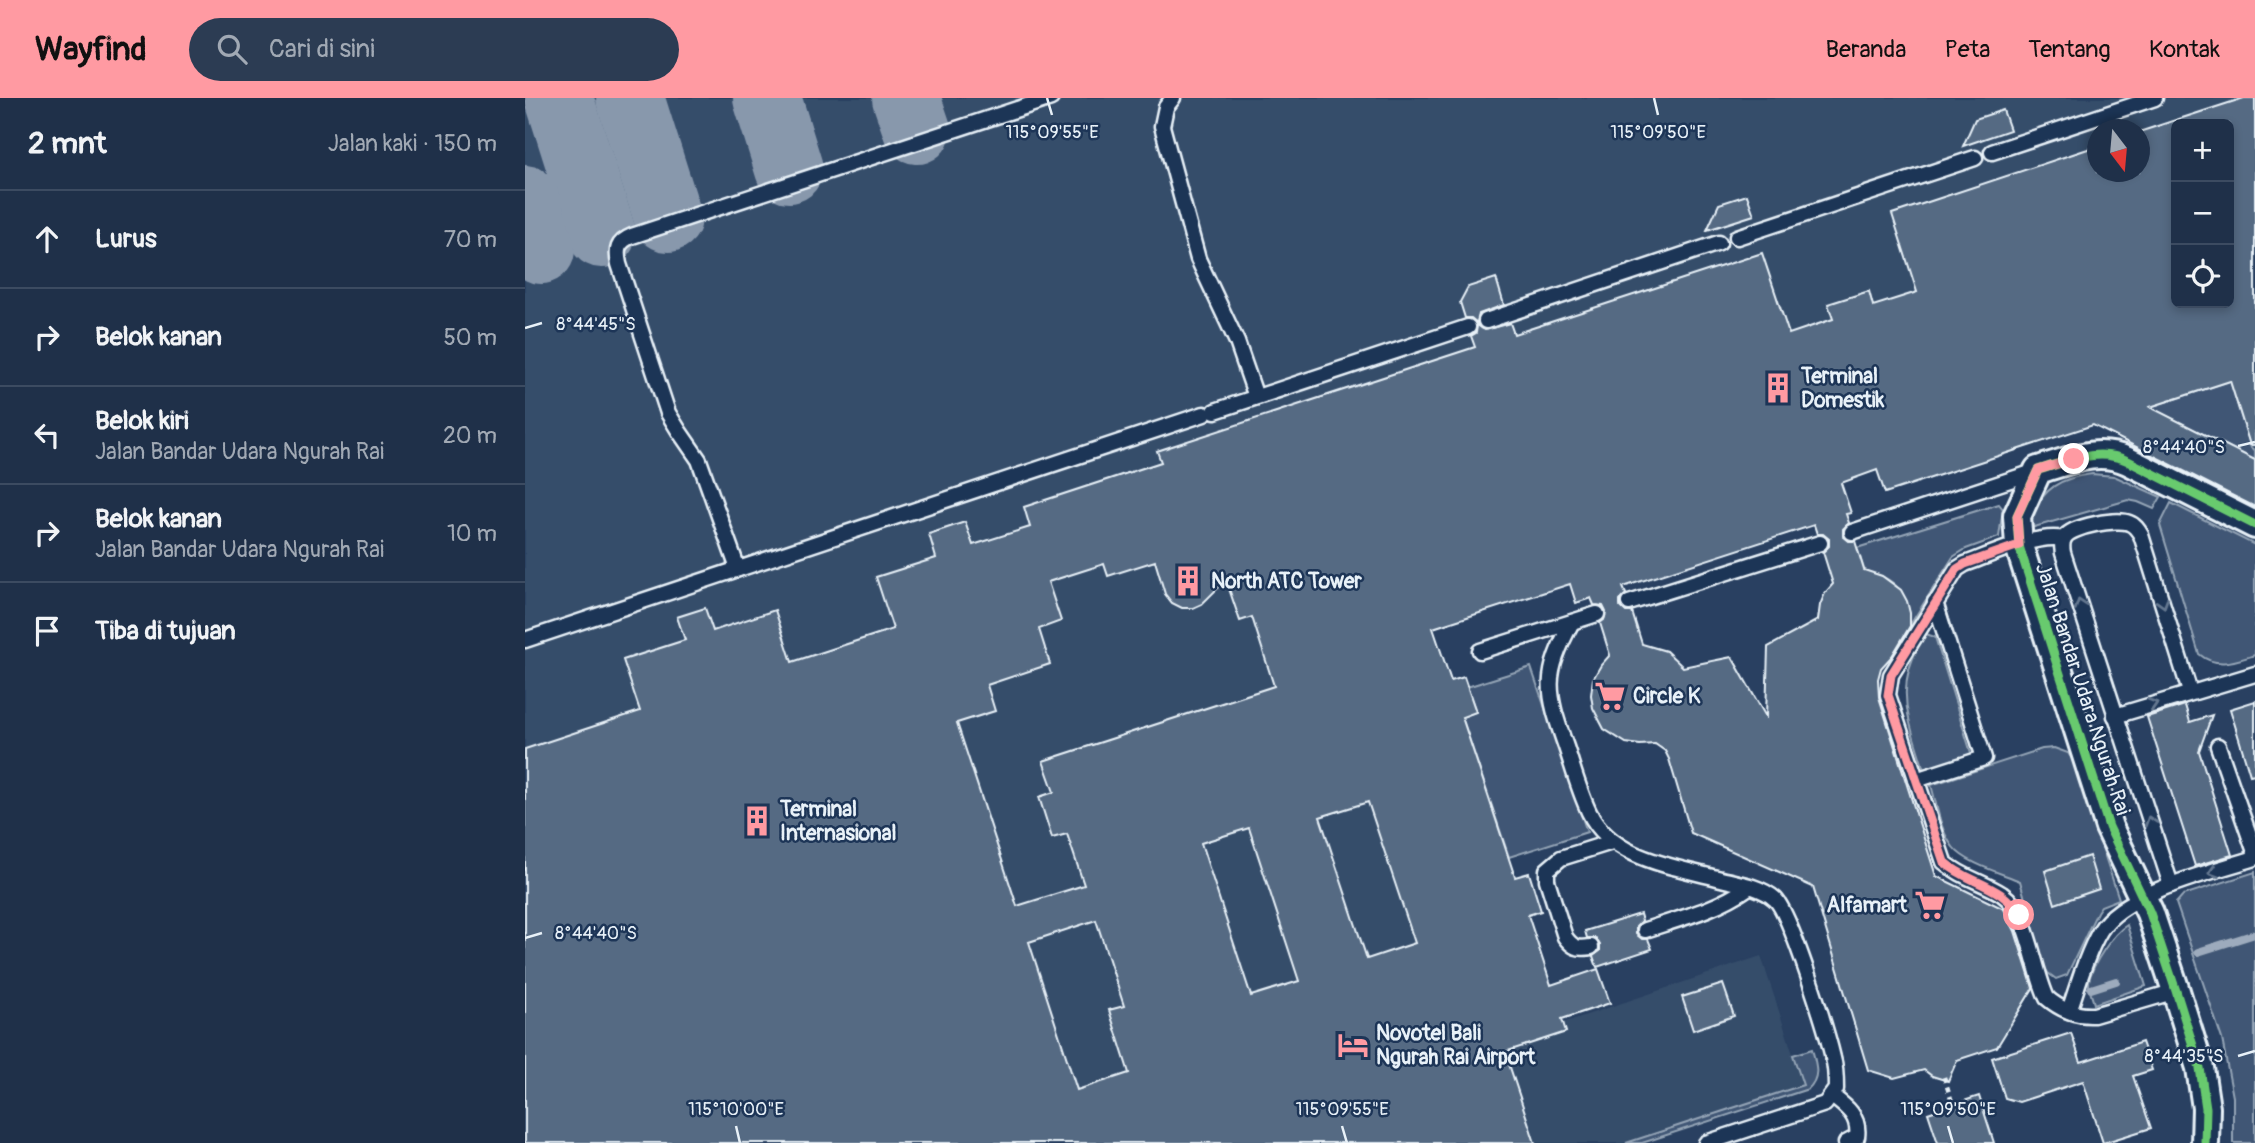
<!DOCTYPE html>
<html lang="id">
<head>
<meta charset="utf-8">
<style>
  :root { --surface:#1f3049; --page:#2c3c53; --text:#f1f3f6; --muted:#a1a9b4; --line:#3c4b61; --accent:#ff9aa2 }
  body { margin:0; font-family:Pangolin,sans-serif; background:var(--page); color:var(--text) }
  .controls { position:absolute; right:21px; top:21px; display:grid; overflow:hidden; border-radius:10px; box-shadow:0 4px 10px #0003 }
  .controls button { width:63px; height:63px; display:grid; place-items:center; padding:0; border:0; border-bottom:2px solid var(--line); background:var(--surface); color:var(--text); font:35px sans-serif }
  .compass { position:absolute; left:1562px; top:21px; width:63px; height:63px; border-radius:50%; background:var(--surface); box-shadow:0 4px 10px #0003; rotate:164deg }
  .stop { position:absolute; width:21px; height:21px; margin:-16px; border:5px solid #ff9aa2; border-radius:50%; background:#fff }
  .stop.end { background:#ff9aa2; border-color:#fff; box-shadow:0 2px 7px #0008 }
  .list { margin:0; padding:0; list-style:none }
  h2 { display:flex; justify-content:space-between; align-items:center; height:91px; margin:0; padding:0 28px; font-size:30px }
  h2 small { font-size:23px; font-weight:400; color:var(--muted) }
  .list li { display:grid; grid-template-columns:46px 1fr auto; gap:21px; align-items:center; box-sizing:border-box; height:98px; padding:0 28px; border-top:2px solid var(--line) }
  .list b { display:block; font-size:26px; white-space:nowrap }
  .list p { margin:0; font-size:23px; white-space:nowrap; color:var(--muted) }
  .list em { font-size:23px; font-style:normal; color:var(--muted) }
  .icon { flex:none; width:38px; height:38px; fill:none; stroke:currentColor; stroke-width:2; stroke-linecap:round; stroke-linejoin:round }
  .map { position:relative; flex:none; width:1730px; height:1045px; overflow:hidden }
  header { display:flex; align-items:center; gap:42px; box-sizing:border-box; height:98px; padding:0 35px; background:var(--accent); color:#111 }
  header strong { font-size:33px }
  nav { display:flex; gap:38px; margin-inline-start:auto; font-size:24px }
  .search { width:490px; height:63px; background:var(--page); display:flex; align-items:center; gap:18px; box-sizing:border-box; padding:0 24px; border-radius:38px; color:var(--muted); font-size:26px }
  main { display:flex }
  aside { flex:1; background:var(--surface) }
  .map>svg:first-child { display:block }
  .built { fill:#364d6b; fill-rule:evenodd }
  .green { fill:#415774; stroke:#94a4b6; stroke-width:2 }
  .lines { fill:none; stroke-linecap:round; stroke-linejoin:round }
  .stream { stroke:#9dabbd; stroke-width:8 }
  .taxiway { stroke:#8898ac; stroke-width:68 }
  .building { fill:#556a83; stroke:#e8f1f8; stroke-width:2; fill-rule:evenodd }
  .service-casing { stroke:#e8f1f8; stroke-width:19 }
  .minor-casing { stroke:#e8f1f8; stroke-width:32 }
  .path { stroke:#e8f1f8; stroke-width:4.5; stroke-dasharray:5 5; stroke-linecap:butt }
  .service { stroke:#1d3557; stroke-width:14 }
  .minor { stroke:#1d3557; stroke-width:26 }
  .cycleway-casing { stroke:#1d3557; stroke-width:13 }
  .cycleway { stroke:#67ca6e; stroke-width:9 }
  .oneway { stroke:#64778f }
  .route { stroke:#ff9aa2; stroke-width:9 }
  .ticks { fill:none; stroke:#e8f1f8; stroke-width:2.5 }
  .labels { text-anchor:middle; stroke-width:5; stroke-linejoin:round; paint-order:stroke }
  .poi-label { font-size:21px; font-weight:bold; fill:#e8f1f8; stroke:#1d3557; text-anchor:start }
  .street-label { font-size:21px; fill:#e8f1f8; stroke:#1d3557 }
  .ticks-label { font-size:18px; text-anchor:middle; fill:#e8f1f8; stroke:#1d3557; stroke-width:5; stroke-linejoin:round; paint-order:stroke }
</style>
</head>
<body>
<header>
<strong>Wayfind</strong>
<div class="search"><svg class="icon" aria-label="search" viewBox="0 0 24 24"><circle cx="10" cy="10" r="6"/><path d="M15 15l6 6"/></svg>Cari di sini</div>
<nav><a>Beranda</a><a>Peta</a><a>Tentang</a><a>Kontak</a></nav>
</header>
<main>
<aside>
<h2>2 mnt<small>Jalan kaki · 150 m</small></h2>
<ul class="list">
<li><svg class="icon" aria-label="ahead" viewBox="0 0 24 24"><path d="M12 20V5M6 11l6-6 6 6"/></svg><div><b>Lurus</b></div><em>70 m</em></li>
<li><svg class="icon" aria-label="right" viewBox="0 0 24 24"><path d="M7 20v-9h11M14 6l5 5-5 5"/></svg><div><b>Belok kanan</b></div><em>50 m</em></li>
<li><svg class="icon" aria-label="left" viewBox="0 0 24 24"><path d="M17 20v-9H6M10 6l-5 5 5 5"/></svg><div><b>Belok kiri</b><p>Jalan Bandar Udara Ngurah Rai</p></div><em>20 m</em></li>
<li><svg class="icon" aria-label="right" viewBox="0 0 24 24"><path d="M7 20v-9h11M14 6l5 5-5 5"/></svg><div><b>Belok kanan</b><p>Jalan Bandar Udara Ngurah Rai</p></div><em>10 m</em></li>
<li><svg class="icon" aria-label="arrive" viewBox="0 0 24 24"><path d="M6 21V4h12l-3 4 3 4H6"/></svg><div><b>Tiba di tujuan</b></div></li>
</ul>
</aside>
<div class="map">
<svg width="1730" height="1045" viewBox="0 0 1730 1045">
  <rect width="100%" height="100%" fill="#294061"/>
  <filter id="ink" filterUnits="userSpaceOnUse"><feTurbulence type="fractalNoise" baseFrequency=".0143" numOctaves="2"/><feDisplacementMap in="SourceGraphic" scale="14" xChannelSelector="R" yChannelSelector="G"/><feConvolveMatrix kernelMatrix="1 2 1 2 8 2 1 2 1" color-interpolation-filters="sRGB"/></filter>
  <g filter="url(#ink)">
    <path class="built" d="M0,0H1730V352L1726,351L1705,283L1451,366L1443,343L1411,353L1418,376L1360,395L1352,372L1316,384L1326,415L1051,505L1044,486L907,531L926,583L939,579L951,614L938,619L990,779L1004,775L1016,813L1003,818L1026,886L1073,871L1085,905L1037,921L1038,925L1236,858L1278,987L1101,1045H0ZM1651,26H1704V205H1651ZM1573,32H1615V74H1573Z"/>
    <g class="green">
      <polygon points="1705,283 1726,350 1730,352 1730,362 1628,311 1628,308"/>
      <path d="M1567,376L1589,378L1636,399L1629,411L1613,404L1603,402L1506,430L1504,419C1520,390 1534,380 1567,376Z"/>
      <path d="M1646,405L1730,447V557C1710,563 1692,571 1674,556L1635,427Z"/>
      <path d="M1474,406L1478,411L1474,439L1441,451L1428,459L1385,527C1386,498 1370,478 1340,474L1332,450Z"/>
      <path d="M1401,536L1410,539L1447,658L1399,672C1388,634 1371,599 1388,560C1392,551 1395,542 1401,536Z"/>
      <polygon points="1006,569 1062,734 984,759 937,619 951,614 942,589"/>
      <path d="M1529,650L1543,655L1549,664L1594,801L1576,808L1572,814L1542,877L1531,881L1523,875L1519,868L1495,783C1476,775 1440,765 1428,749C1415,733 1412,707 1406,687L1517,651Z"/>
      <polygon points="1730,774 1730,1045 1708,1045 1708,999 1697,941 1651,805 1658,797"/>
      <path d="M1602,827L1621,888L1569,906C1567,898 1563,891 1564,883C1567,867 1588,835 1602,827Z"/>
      <path d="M1287,951C1291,966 1296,979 1283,991L1117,1045H1101L1278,987L1268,957Z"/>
    </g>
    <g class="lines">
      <g class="stream">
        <polyline points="1673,854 1730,836"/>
        <polyline points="1566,891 1591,883"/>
      </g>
      <g class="taxiway">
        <polyline points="34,0 77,136"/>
        <polyline points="105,0 143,120"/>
        <polyline points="242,0 264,71"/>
        <polyline points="381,0 392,32"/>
        <polyline points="0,101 16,152"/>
      </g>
    </g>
    <g class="building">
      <path d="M1719,0H1730V347H1725L1705,283L1625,309L1730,362V409L1568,327L1360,395L1352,372L1316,385L1326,415L1321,416L1324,425L1318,431V438L1324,443H1330L1339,472L1357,478L1376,492L1382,503L1385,515V528L1367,558L1356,570L1353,581L1354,599L1411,778L1479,811L1490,833L1508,890L1472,949L1432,962L1423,983L1407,978L1399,972L1369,980L1343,972L1288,789L1166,735L1144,661L1140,653L1130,646L1115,647L1101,645L1079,631L1068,610L1066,597L1068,581L1076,567L1085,557L1075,525L1079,522L1081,514L1078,508L1069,507L1066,500L1051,505L1045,486L908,530L926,583L939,579L951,614L937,619L990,779L1004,775L1016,813L1003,817L1026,887L1073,871L1085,905L1037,921L1041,934L980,954L1010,1045H0V651L115,613L98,562L160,542L152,519L180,510L188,533L250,512L267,564L368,531L351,479L411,460L404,436L440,424L448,447L505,429L499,409L636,364L632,353L950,249L946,238L951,235L952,227L960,232L985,225L989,236L1237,155L1264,236L1308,221L1303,206L1344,193L1348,208L1392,194L1367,116L1572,48V74H1614V34L1651,22V205H1704V26H1652L1651,22ZM1289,427L1292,436H1298L1304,441V448L1298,454L1308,486L1300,495L1295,507L1293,522L1243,549L1241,619L1207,559L1158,569L1141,553L1117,546L1107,514H1101L1095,508V502L1101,496L1098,489ZM630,463L640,496L647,505L657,510H668L677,506L701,482L715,523L727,519L749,588L518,663L529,694L514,699L527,740L542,736L559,787L492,808L432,625L470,613L462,587L525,566L514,531L536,523L523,484L579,466L583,478ZM843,704L890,845L842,861L795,719ZM724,730L774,883L726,898L676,745ZM571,822L599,908L584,912L604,975L552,992L504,844Z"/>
      <polygon points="1478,12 1485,32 1438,48 1450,21"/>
      <polygon points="1222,97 1229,117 1182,132 1194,106"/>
      <polygon points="971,180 979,207 954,216 952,225 946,220 940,220 935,204 943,189"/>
      <polygon points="1730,603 1730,676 1725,677 1705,611"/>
      <polygon points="1660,607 1665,624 1687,617 1674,653 1707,757 1670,768 1622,619"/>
      <polygon points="1564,758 1574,791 1530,806 1520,773"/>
      <polygon points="1115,816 1117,823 1111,829 1111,836 1117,841 1123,841 1127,851 1072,869 1068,858 1075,853 1075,847 1070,840 1062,840 1060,833"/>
      <polygon points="1198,886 1209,918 1168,932 1157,899"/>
      <polygon points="1546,935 1556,964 1617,944 1627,972 1608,978 1626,1030 1578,1045 1558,983 1494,1004 1480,1000 1467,960"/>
      <polygon points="1454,998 1469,1045 1413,1045 1403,1015"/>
    </g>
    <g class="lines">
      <g class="service-casing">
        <g id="service">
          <polyline points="648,0 641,9 637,28 673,161 712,244 731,299"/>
          <polyline points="1467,54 1630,0"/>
          <polyline points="1212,139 1450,60"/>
          <polyline points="961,223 1194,145"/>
          <polyline points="690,313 943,229"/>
          <polyline points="1327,434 1512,373"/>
          <path d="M1538,441C1513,435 1465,457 1440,466L1432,471L1366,577L1363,597L1419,764C1436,779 1458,784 1477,796C1504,814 1508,871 1522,900C1536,912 1551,918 1569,917L1651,893"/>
          <path d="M213,471L174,362L154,333L143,315L94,166C91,152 92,144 107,138L526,0"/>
          <polyline points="1104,505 1295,445"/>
          <path d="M1047,524C1018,578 1021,592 1041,649C1048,670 1054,693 1064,714C1087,762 1149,768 1196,781C1213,785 1237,789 1250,801C1265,814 1302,934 1308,960C1311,970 1311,980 1311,991L1300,1006L1181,1045"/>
          <polyline points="0,542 679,316"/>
          <polyline points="955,553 1072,516"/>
          <polyline points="1590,618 1730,576"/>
          <polyline points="1693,648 1730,754"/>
          <polyline points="1391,682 1459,660 1410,504"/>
          <path d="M1646,787L1538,455C1537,449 1536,444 1540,439C1547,428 1593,420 1604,425C1610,427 1613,432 1616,437L1665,594"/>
          <path d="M1120,832C1157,820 1193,811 1224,789"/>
          <path d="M1066,849C1053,851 1048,850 1040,839L1022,782V772L1036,760L1087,744"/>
          <path d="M1544,913C1553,887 1561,857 1575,833C1598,794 1688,774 1730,760"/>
          <path d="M1307,998C1322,1009 1335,1019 1332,1039L1321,1045"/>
        </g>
      </g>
      <g class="minor-casing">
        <path id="minor" d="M1680,1045L1681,1010L1675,970L1651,893L1625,815L1584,729L1494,448L1492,418L1513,372C1544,363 1572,349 1603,363L1730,427"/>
      </g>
      <polyline class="path" points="1419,979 1428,1007"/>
      <use href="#service" class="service"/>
      <use href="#minor" class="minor"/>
      <g class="cycleway-casing">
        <path id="cycleway" d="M1680,1045L1681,1010L1675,970L1651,893L1625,815L1584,729L1494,448L1492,418L1513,372C1544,363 1572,349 1603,363L1730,427"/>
      </g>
      <use href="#cycleway" class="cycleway"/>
    </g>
    <defs><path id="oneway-chevron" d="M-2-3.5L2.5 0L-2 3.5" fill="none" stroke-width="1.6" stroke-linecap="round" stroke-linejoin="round" transform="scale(1.75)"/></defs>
    <g class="oneway">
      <use href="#oneway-chevron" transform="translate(1638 505) rotate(73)"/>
      <use href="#oneway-chevron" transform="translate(1555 506) rotate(-109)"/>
      <use href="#oneway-chevron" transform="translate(1628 606) rotate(-18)"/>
      <use href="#oneway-chevron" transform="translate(1625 723) rotate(-108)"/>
      <use href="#oneway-chevron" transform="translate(1688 774) rotate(162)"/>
    </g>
  </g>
  <g class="lines" filter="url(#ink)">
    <path class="route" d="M1494,817C1479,787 1442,785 1419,764L1363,597L1366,577L1432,471L1440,466L1494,447L1492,418L1513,372L1549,361"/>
  </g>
  <path class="ticks" d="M522,0L527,17M1129,0L1133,17M0,230L17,225M1713,348L1730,344M0,840L17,835M1713,958L1730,953M211,1028L215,1045M817,1028L822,1045M1423,1028L1428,1045"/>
  <defs>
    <g id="building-bare" transform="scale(2.415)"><path d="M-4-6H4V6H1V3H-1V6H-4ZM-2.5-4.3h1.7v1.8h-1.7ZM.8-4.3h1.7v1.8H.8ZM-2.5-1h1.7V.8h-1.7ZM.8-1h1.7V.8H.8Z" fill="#ff9aa2" stroke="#1d3557" stroke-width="2.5" paint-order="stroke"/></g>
    <g id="supermarket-bare" transform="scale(2.415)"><path d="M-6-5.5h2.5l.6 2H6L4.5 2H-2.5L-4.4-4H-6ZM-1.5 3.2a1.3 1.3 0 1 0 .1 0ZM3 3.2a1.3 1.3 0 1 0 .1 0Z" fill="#ff9aa2" stroke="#1d3557" stroke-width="2.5" paint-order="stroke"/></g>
    <g id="hotel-bare" transform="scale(2.415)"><path d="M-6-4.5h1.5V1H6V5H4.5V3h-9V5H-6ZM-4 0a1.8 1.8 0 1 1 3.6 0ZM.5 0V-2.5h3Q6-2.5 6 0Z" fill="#ff9aa2" stroke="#1d3557" stroke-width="2.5" paint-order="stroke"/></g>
  </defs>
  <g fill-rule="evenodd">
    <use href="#building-bare" x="1253" y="290"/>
    <use href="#building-bare" x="663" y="483"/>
    <use href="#supermarket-bare" x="1085" y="598"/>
    <use href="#building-bare" x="232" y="723"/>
    <use href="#supermarket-bare" x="1405" y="807"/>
    <use href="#hotel-bare" x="828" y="947"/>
  </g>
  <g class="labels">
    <g class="poi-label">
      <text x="1276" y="285">Terminal<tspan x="1276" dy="24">Domestik</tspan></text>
      <text x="686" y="490">North ATC Tower</text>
      <text x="1108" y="605">Circle K</text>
      <text x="255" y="718">Terminal<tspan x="255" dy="24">Internasional</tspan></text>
      <text x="1382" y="814" text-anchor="end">Alfamart</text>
      <text x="851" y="942">Novotel Bali<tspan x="851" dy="24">Ngurah Rai Airport</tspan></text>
    </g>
    <g class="street-label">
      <text transform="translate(1558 591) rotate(72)" y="7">Jalan Bandar Udara Ngurah Rai</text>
    </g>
  </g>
  <g class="ticks-label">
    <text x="527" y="40">115°09'55"E</text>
    <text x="1133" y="40">115°09'50"E</text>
    <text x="71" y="232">8°44'45"S</text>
    <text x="1659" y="355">8°44'40"S</text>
    <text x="71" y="841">8°44'40"S</text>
    <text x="1659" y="964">8°44'35"S</text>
    <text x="211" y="1017">115°10'00"E</text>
    <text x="817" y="1017">115°09'55"E</text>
    <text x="1423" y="1017">115°09'50"E</text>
  </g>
</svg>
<div class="controls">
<button>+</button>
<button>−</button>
<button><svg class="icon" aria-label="locate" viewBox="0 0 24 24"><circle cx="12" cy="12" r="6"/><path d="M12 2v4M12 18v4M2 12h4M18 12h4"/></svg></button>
</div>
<svg class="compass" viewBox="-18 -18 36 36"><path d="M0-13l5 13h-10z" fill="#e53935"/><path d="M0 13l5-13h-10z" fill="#a1a9b4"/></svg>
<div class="stop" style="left:1494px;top:817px"></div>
<div class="stop end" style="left:1549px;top:361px"></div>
</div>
</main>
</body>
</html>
